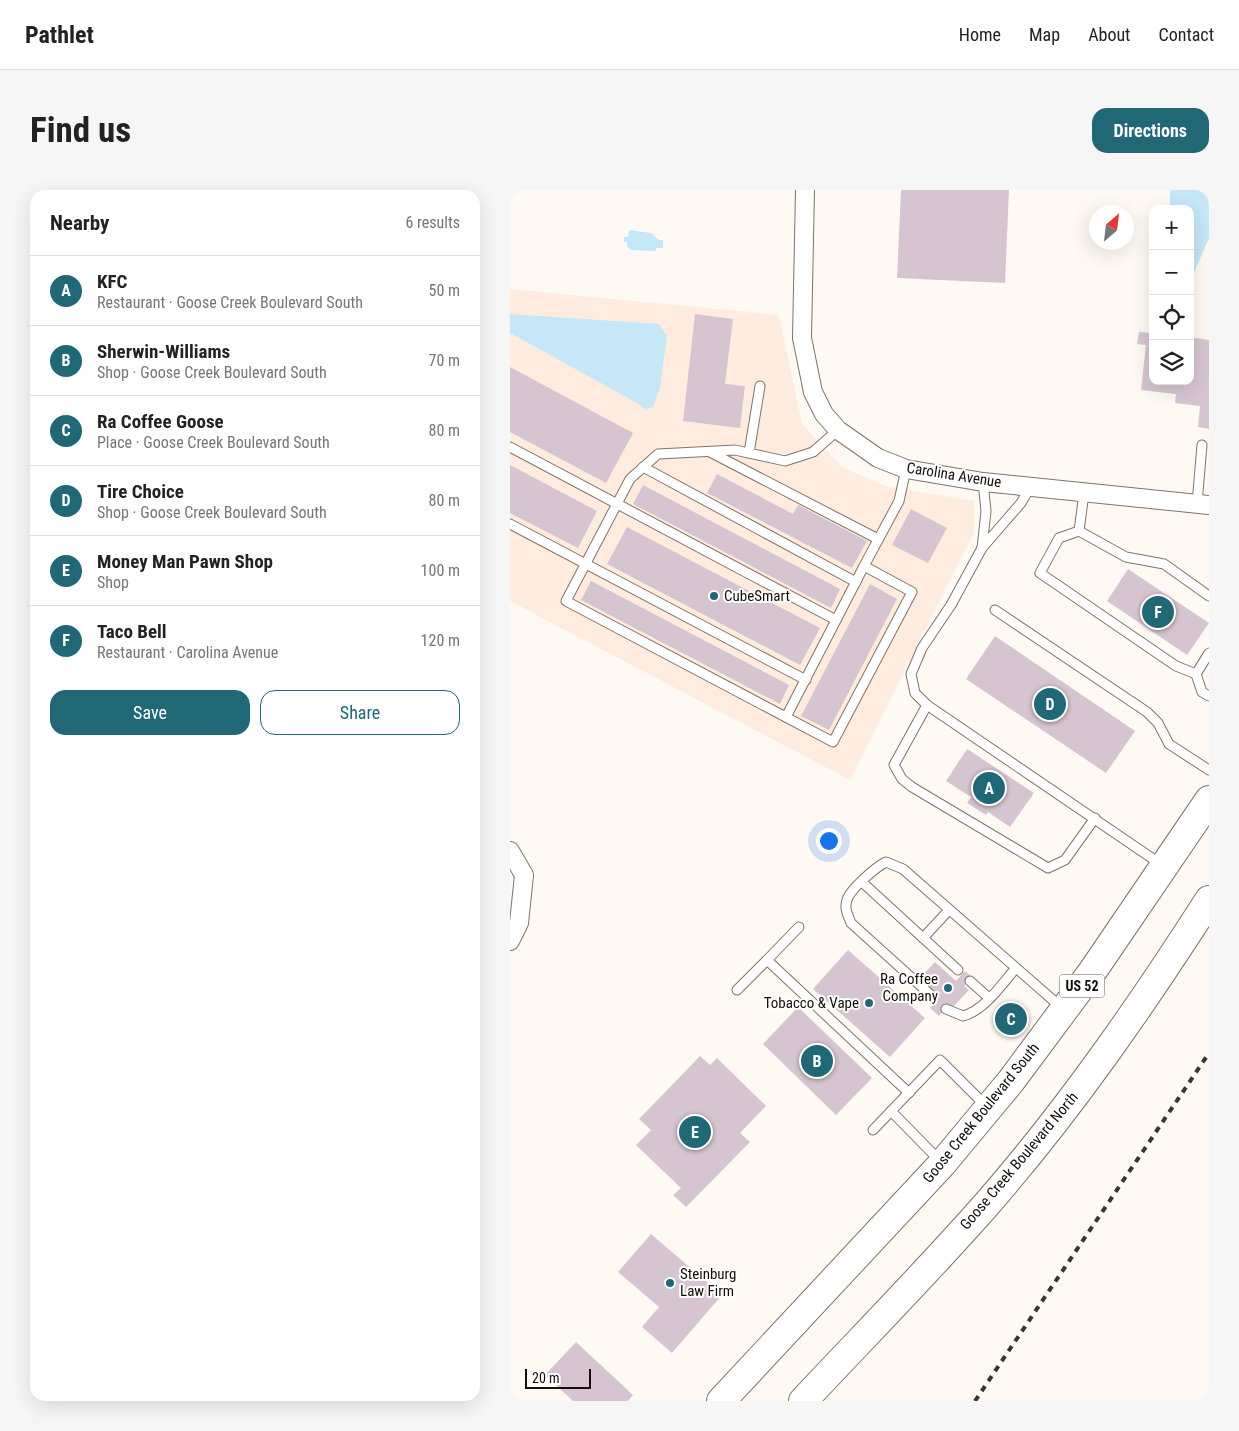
<!DOCTYPE html>
<html lang="en">
<head>
<meta charset="utf-8">
<style>
  :root { --surface:#fff; --page:#f6f6f6; --text:#222; --muted:#767676; --line:#e0e0e0; --accent:#216876 }
  body { margin:0; font-family:"Roboto Condensed",sans-serif; background:var(--page); color:var(--text) }
  .controls { position:absolute; right:15px; top:15px; display:grid; overflow:hidden; border-radius:10px; box-shadow:0 5px 20px #0002 }
  .controls button { width:45px; height:45px; display:grid; place-items:center; padding:0; border:0; border-bottom:1px solid var(--line); background:var(--surface); color:var(--text); font:25px sans-serif }
  .compass { position:absolute; left:579px; top:15px; width:45px; height:45px; border-radius:50%; background:var(--surface); box-shadow:0 5px 20px #0002; rotate:28deg }
  .scale { position:absolute; left:15px; bottom:12px; width:66px; box-sizing:border-box; padding-left:5px; border:2px solid #130e0a; border-top:0; font-size:14px; line-height:18px; white-space:nowrap; color:#130e0a; -webkit-text-stroke:4px #fff; paint-order:stroke }
  .you { position:absolute; left:318px; top:650px; width:18px; height:18px; margin:-12px; border:4px solid #fff; border-radius:50%; background:#1a73e8; box-shadow:0 0 0 8px #1a73e833 }
  .badge { display:grid; place-items:center; width:32px; height:32px; border-radius:50%; background:var(--accent); color:#fff; font-size:16px; font-weight:700 }
  .pin { position:absolute; translate:-50% -50%; border:2px solid #fff; box-shadow:0 1px 5px #0006 }
  .list { margin:0; padding:0; list-style:none }
  h2 { display:flex; justify-content:space-between; align-items:center; height:65px; margin:0; padding:0 20px; font-size:21px }
  h2 small { font-size:16px; font-weight:400; color:var(--muted) }
  .list li { display:grid; grid-template-columns:32px 1fr auto; gap:15px; align-items:center; box-sizing:border-box; height:70px; padding:0 20px; border-top:1px solid var(--line) }
  .list b { display:block; font-size:19px; white-space:nowrap }
  .list p { margin:0; font-size:16px; white-space:nowrap; color:var(--muted) }
  .list em { font-size:16px; font-style:normal; color:var(--muted) }
  .actions { display:flex; gap:10px; padding:15px 20px }
  .actions a { flex:1; padding:11px 0; border:1px solid var(--accent); border-radius:15px; text-align:center; font-size:18px; color:var(--accent) }
  .actions .main { background:var(--accent); color:#fff }
  .icon { flex:none; width:28px; height:28px; fill:none; stroke:currentColor; stroke-width:2; stroke-linecap:round; stroke-linejoin:round }
  .map { position:relative; flex:none; width:699px; height:1211px; overflow:hidden; border-radius:15px }
  header { display:flex; align-items:center; gap:30px; box-sizing:border-box; height:70px; padding:0 25px; background:var(--surface); border-bottom:1px solid var(--line) }
  header strong { font-size:24px }
  nav { display:flex; gap:28px; margin-inline-start:auto; font-size:18px }
  .intro { display:flex; align-items:center; justify-content:space-between; box-sizing:border-box; height:120px; padding:0 30px }
  h1 { margin:0; font-size:35px }
  .button { padding:12px 22px; border-radius:15px; background:var(--accent); color:#fff; font-size:18px; font-weight:700 }
  main { display:flex; gap:30px; padding:0 30px }
  aside { flex:1; background:var(--surface); border-radius:15px; box-shadow:0 5px 20px #0002 }
  .map>svg:first-child { display:block }
  .built { fill:#ffecde }
  .water { fill:#c5e7f7 }
  .building { fill:#d6c5d0 }
  .lines { fill:none; stroke-linecap:round; stroke-linejoin:round }
  .lane-casing { stroke:#817368; stroke-width:11 }
  .street-casing { stroke:#817368; stroke-width:20 }
  .highway-casing { stroke:#817368; stroke-width:30 }
  .lane { stroke:#fff; stroke-width:9 }
  .street { stroke:#fff; stroke-width:18 }
  .highway { stroke:#fff; stroke-width:28 }
  .rail { stroke:#39342f; stroke-width:4; stroke-dasharray:6 6; stroke-linecap:butt }
  .poi-dot { fill:#216876; stroke:#fff; stroke-width:2 }
  .labels { text-anchor:middle; stroke-width:4; stroke-linejoin:round; paint-order:stroke }
  .shield { fill:#fff; stroke:#5a5654; stroke-width:1 }
  .shield-label { font-size:14px; font-weight:bold; fill:#130e0a }
  .street-label { font-size:15px; fill:#130e0a; stroke:#fff }
  .poi-label { font-size:15px; fill:#130e0a; stroke:#fff; text-anchor:start }
</style>
</head>
<body>
<header>
<strong>Pathlet</strong>
<nav><a>Home</a><a>Map</a><a>About</a><a>Contact</a></nav>
</header>
<div class="intro"><h1>Find us</h1><a class="button">Directions</a></div>
<main>
<aside>
<h2>Nearby<small>6 results</small></h2>
<ul class="list">
<li><span class="badge">A</span><div><b>KFC</b><p>Restaurant · Goose Creek Boulevard South</p></div><em>50 m</em></li>
<li><span class="badge">B</span><div><b>Sherwin-Williams</b><p>Shop · Goose Creek Boulevard South</p></div><em>70 m</em></li>
<li><span class="badge">C</span><div><b>Ra Coffee Goose</b><p>Place · Goose Creek Boulevard South</p></div><em>80 m</em></li>
<li><span class="badge">D</span><div><b>Tire Choice</b><p>Shop · Goose Creek Boulevard South</p></div><em>80 m</em></li>
<li><span class="badge">E</span><div><b>Money Man Pawn Shop</b><p>Shop</p></div><em>100 m</em></li>
<li><span class="badge">F</span><div><b>Taco Bell</b><p>Restaurant · Carolina Avenue</p></div><em>120 m</em></li>
</ul>
<div class="actions"><a class="main">Save</a><a>Share</a></div>
</aside>
<div class="map">
<svg width="699" height="1211" viewBox="0 0 699 1211">
  <rect width="100%" height="100%" fill="#fff9f4"/>
  <polygon class="built" points="0,99 269,125 292,234 332,277 375,296 464,311 464,342 340,590 0,411"/>
  <g class="water">
    <polygon points="660,0 699,0 699,48 680,92 680,19 660,19"/>
    <polygon points="119,40 141,43 149,50 153,50 153,58 147,58 145,61 121,60 117,56 117,52 114,52 114,47 118,47"/>
    <polygon points="0,124 149,134 157,146 150,197 143,217 135,219 127,213 0,143"/>
  </g>
  <g class="building">
    <polygon points="391,0 499,0 495,93 387,88"/>
    <polygon points="185,124 223,129 215,194 235,196 230,238 173,231"/>
    <polygon points="629,142 643,143 643,191 680,191 680,147 699,150 699,239 688,237 690,216 665,213 666,204 631,200 636,155 627,154"/>
    <polygon points="0,177 123,243 96,293 0,242"/>
    <polygon points="0,275 87,321 68,358 0,323"/>
    <polygon points="207,284 283,324 288,315 357,351 342,378 197,303"/>
    <polygon points="133,295 330,399 321,418 123,314"/>
    <polygon points="401,319 437,338 418,373 382,355"/>
    <polygon points="117,337 310,438 290,475 97,374"/>
    <polygon points="618,379 699,433 677,465 597,411"/>
    <polygon points="81,391 279,495 270,514 71,410"/>
    <polygon points="360,394 387,409 319,540 291,526"/>
    <polygon points="485,446 625,541 596,583 456,489"/>
    <polygon points="457,559 524,603 500,637 478,622 476,625 457,613 461,607 436,591"/>
    <polygon points="338,760 415,828 380,867 303,799"/>
    <polygon points="425,772 446,791 455,781 462,787 454,796 459,800 441,819 438,816 429,826 420,818 430,807 409,789"/>
    <polygon points="288,817 362,888 326,925 253,854"/>
    <polygon points="190,866 200,875 207,868 256,916 230,943 240,952 176,1017 163,1005 171,998 126,955 141,940 129,929"/>
    <polygon points="141,1044 212,1105 162,1163 132,1137 149,1117 108,1082"/>
    <polygon points="66,1152 123,1205 118,1211 63,1211 35,1185"/>
  </g>
  <g class="lines">
    <g class="lane-casing">
      <g id="lane">
        <polyline points="328,240 303,262 275,271 225,260 148,264 120,289 56,411 323,552 402,402 354,376 389,311 396,279"/>
        <polyline points="0,257 326,430"/>
        <polyline points="200,262 368,349"/>
        <polyline points="239,263 250,196"/>
        <polyline points="133,277 346,392"/>
        <polyline points="473,292 476,321 472,358 511,313 521,296"/>
        <polyline points="574,303 569,341 616,367 654,374 699,406"/>
        <polyline points="687,314 692,255"/>
        <polyline points="0,334 296,490"/>
        <polyline points="569,341 549,348 530,383 666,476 686,484"/>
        <polyline points="472,358 441,415 412,458 401,484 405,503 417,515 652,675"/>
        <polyline points="485,420 637,522 648,533 659,554 699,580"/>
        <polyline points="686,484 692,502 699,506"/>
        <polyline points="686,484 699,463"/>
        <polyline points="417,515 384,575 392,589 402,597 538,678 555,670 585,628"/>
        <polyline points="276,527 354,376"/>
        <polyline points="352,692 448,780"/>
        <polyline points="413,748 439,720"/>
        <polyline points="257,770 289,737"/>
        <polyline points="460,791 479,808"/>
        <polyline points="227,800 257,770 399,903"/>
        <path d="M423,807L341,733C338,725 334,719 337,710C340,699 366,677 376,672L393,679L552,818"/>
        <path d="M436,819L453,826C475,820 491,795 506,778"/>
        <polyline points="381,921 430,971"/>
        <polyline points="363,940 430,870 476,916"/>
      </g>
    </g>
    <g class="street-casing">
      <g id="street">
        <polyline points="295,0 292,148 303,202 314,224 328,240 368,268 396,279 473,292 699,315"/>
        <polyline points="0,661 14,685 9,733 0,751"/>
      </g>
    </g>
    <g class="highway-casing">
      <g id="highway">
        <polyline points="211,1211 432,974 501,891 582,782 699,610"/>
        <path d="M293,1211C354,1146 417,1082 476,1015C559,920 631,816 699,710"/>
      </g>
    </g>
    <use href="#lane" class="lane"/>
    <use href="#street" class="street"/>
    <use href="#highway" class="highway"/>
    <polyline class="rail" points="465,1211 699,863"/>
  </g>
  <g class="poi-dot">
    <circle cx="204" cy="406" r="5"/>
    <circle cx="438" cy="798" r="5"/>
    <circle cx="359" cy="813" r="5"/>
    <circle cx="160" cy="1093" r="5"/>
  </g>
  <g class="labels">
    <rect class="shield" x="549.5" y="784.5" width="45" height="23" rx="4"/>
    <g class="shield-label">
      <text x="572" y="801">US 52</text>
    </g>
    <g class="street-label">
      <text transform="translate(444 285) rotate(9)" y="5">Carolina Avenue</text>
      <text transform="translate(471 923) rotate(-51)" y="5">Goose Creek Boulevard South</text>
      <text transform="translate(509 971) rotate(-50)" y="5">Goose Creek Boulevard North</text>
    </g>
    <g class="poi-label">
      <text x="214" y="411">CubeSmart</text>
      <text x="428" y="794" text-anchor="end">Ra Coffee<tspan x="428" dy="17">Company</tspan></text>
      <text x="349" y="818" text-anchor="end">Tobacco &amp; Vape</text>
      <text x="170" y="1089">Steinburg<tspan x="170" dy="17">Law Firm</tspan></text>
    </g>
  </g>
</svg>
<div class="controls">
<button>+</button>
<button>−</button>
<button><svg class="icon" aria-label="locate" viewBox="0 0 24 24"><circle cx="12" cy="12" r="6"/><path d="M12 2v4M12 18v4M2 12h4M18 12h4"/></svg></button>
<button><svg class="icon" aria-label="layers" viewBox="0 0 24 24"><path d="M12 4l9 5-9 5-9-5zM3 14l9 5 9-5"/></svg></button>
</div>
<svg class="compass" viewBox="-18 -18 36 36"><path d="M0-13l5 13h-10z" fill="#e53935"/><path d="M0 13l5-13h-10z" fill="#767676"/></svg>
<div class="scale">20 m</div>
<div class="you"></div>
<div class="pin badge" style="left:479px;top:598px">A</div>
<div class="pin badge" style="left:307px;top:871px">B</div>
<div class="pin badge" style="left:501px;top:829px">C</div>
<div class="pin badge" style="left:540px;top:514px">D</div>
<div class="pin badge" style="left:185px;top:942px">E</div>
<div class="pin badge" style="left:648px;top:422px">F</div>
</div>
</main>
</body>
</html>
